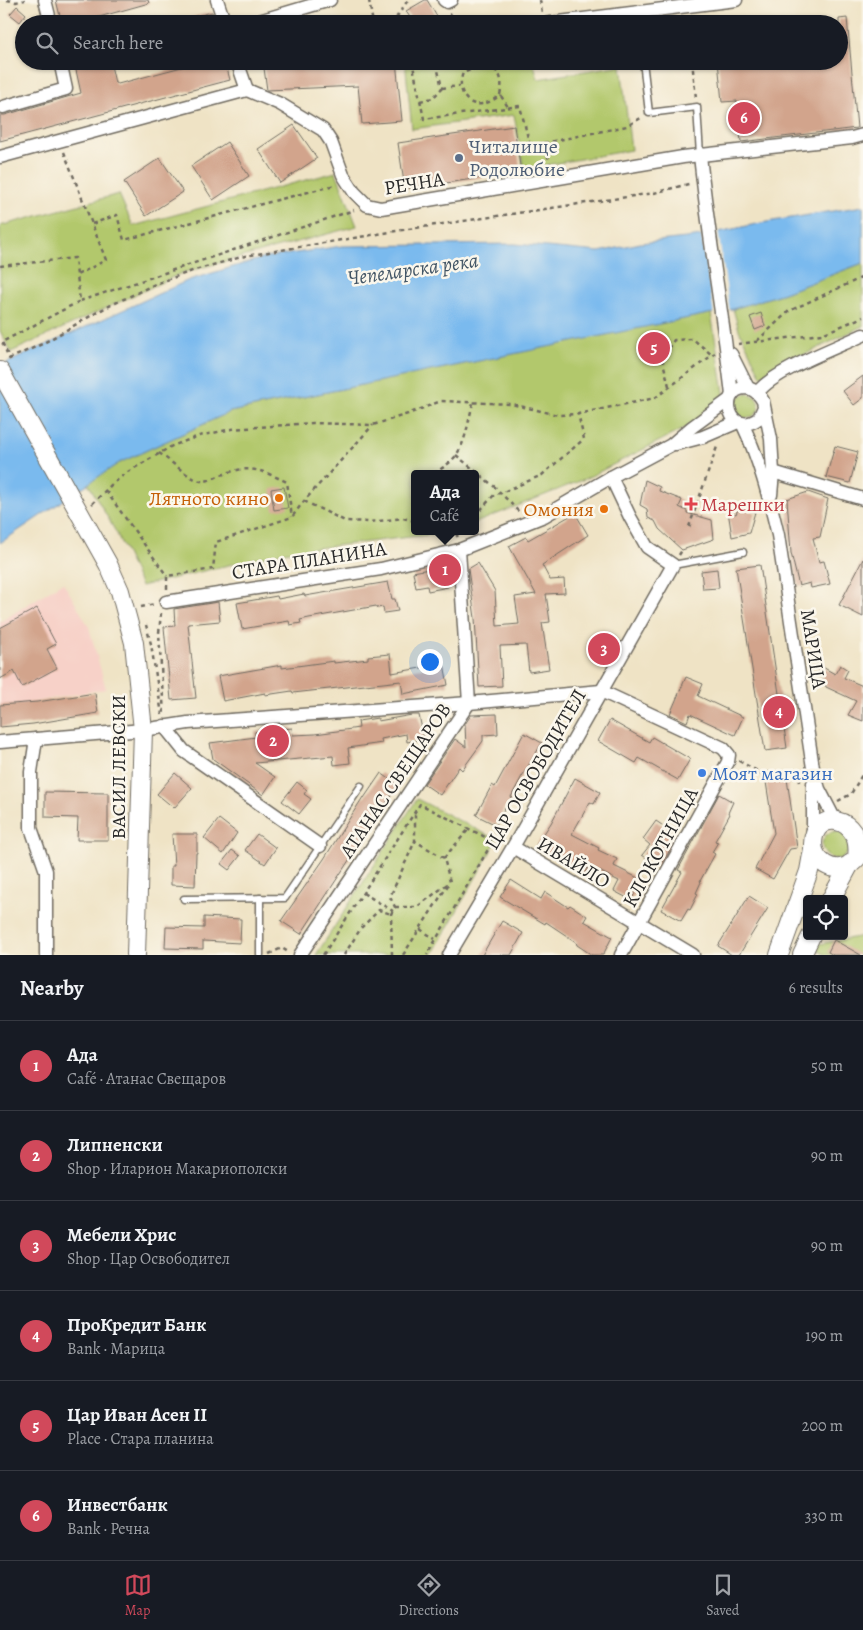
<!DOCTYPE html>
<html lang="en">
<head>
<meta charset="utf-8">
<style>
  :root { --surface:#171b24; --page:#242831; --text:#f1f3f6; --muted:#9ea1a6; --line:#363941; --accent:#d1495b }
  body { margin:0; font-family:Alegreya,serif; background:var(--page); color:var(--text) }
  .controls { position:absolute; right:15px; bottom:15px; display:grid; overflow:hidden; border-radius:5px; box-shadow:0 1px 4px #0004 }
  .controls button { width:45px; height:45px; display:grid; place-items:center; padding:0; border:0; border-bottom:1px solid var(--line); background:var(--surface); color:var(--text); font:25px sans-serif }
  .you { position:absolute; left:429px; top:661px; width:18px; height:18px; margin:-12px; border:4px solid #fff; border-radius:50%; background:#1a73e8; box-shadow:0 0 0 8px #1a73e833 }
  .badge { display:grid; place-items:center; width:32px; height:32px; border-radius:50%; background:var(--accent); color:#fff; font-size:16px; font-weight:700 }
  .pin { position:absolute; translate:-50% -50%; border:2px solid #fff; box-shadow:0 1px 5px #0006 }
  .popup { position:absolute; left:411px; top:470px; width:68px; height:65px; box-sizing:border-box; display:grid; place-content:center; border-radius:5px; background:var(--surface); filter:drop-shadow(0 1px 4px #0005); font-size:16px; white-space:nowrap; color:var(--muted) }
  .popup b { font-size:19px; color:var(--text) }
  .popup::after { content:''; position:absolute; left:50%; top:100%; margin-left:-10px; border:10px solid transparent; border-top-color:var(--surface) }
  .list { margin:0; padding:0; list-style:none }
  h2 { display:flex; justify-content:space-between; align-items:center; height:65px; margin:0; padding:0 20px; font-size:21px }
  h2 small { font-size:16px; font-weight:400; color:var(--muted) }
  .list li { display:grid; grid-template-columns:32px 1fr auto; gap:15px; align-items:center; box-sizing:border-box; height:90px; padding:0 20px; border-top:1px solid var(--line) }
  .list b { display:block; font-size:19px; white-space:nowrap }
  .list p { margin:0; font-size:16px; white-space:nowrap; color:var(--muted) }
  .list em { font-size:16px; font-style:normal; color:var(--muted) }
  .icon { flex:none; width:28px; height:28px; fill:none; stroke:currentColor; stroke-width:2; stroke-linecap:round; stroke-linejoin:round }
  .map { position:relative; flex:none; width:863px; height:955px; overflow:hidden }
  .search { position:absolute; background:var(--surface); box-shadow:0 1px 4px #0004; left:15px; right:15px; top:15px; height:55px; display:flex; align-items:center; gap:12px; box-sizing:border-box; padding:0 18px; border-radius:28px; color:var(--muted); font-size:19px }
  .sheet { height:605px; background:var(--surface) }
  nav { display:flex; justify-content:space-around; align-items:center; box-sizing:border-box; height:70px; border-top:1px solid var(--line); background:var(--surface); font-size:14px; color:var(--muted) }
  nav a { display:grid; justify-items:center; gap:2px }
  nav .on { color:var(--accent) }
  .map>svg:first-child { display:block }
  .built { fill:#f7d1c8 }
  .green { fill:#b2c86c; stroke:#6e7a4c }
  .water { fill:#7abaee; stroke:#52728c }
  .pier { fill:#efe3c5 }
  .building { fill:#d2a48c }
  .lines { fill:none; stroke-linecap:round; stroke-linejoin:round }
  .lane-casing { stroke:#706b61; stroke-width:9 }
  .street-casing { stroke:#706b61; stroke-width:15 }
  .secondary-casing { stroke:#706b61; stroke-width:20 }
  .path { stroke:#706b61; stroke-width:2.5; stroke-dasharray:4 4; stroke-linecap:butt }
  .lane { stroke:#fff; stroke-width:6 }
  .street { stroke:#fff; stroke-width:12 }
  .secondary { stroke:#fff; stroke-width:18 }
  .service-dot { fill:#5c6f8a; stroke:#fbf7ec; stroke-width:2 }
  .food-dot { fill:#e8710a; stroke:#fbf7ec; stroke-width:2 }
  .health-dot { fill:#e0444e; stroke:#fbf7ec; stroke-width:2 }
  .shop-dot { fill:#3f7fe0; stroke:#fbf7ec; stroke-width:2 }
  .labels { text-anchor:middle; stroke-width:5; stroke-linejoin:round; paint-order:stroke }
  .service-label { font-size:20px; fill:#4e5e75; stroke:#fbf7ec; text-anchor:start }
  .street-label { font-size:20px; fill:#2b2b2b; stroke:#fbf7ec }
  .food-label { font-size:20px; fill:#c56008; stroke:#fbf7ec; text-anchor:end }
  .health-label { font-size:20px; fill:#be3a42; stroke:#fbf7ec; text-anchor:start }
  .shop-label { font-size:20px; fill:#366cbe; stroke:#fbf7ec; text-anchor:start }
  .water-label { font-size:21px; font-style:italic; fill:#435666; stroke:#fbf7ec }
</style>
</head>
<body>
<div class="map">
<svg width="863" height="955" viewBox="0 0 863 955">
  <rect width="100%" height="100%" fill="#fbf7ec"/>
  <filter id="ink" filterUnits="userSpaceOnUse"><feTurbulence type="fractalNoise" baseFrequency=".02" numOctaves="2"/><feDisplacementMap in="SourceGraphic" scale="10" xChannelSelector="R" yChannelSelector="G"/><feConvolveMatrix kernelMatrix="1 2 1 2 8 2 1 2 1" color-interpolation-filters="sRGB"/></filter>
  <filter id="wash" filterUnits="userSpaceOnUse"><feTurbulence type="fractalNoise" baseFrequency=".0096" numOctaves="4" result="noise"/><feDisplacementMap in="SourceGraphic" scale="20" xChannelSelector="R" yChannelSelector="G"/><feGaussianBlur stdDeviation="1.12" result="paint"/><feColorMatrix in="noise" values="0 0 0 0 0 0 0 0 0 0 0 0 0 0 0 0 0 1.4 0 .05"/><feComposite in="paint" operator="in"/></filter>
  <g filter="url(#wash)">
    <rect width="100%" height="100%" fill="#efe3c5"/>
    <polygon class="built" points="63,582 89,627 106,689 0,708 0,622"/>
    <g class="green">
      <polygon points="405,61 533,61 538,79 621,65 631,150 524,169 514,115 412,129"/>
      <polygon points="336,172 357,226 182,273 11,352 0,331 0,226 119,194 133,226"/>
      <polygon points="863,263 863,326 761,376 739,330 733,309 784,293"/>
      <polygon points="711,313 725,399 701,420 587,478 475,523 475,474 415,474 415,531 454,531 452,532 283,552 141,586 117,534 88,483 119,463 230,412"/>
      <circle cx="747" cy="406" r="12"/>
      <polygon points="417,799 497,840 432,955 316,955"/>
      <circle cx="836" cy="845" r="14"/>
      <polygon points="863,936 863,955 826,955 809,946"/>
    </g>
    <polygon class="water" points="863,206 863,263 784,293 733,309 230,412 119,463 0,543 0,366 189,280 263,258 342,246 515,244 599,252 640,243 695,237 761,223"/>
    <polygon class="pier" points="718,230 730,312 714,315 701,233"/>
    <g id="blocks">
      <g class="building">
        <polygon points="56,0 148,0 149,3 74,24 62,24"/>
        <polygon points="425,0 427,0 439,20 433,24 414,24 406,11"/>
        <polygon points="17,6 26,14 20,22 10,14"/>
        <polygon points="212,12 215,24 181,24 181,20"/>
        <polygon points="847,18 857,128 741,142 737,101 722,102 718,61 839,61 839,19"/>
        <polygon points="74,61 110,61 115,83 118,84 204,61 225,61 230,80 0,141 0,115 5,115 81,93"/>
        <polygon points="263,61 396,61 402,121 362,124 358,86 267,90"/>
        <polygon points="294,125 317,158 280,183 258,149"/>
        <polygon points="514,126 521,172 405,189 398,143"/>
        <polygon points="227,142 249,176 213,200 191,166"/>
        <polygon points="160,158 183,192 146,216 124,182"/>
        <polygon points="761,313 765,326 755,330 750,317"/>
        <polygon points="863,376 863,398 854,405 843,391"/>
        <polygon points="835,446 858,452 850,483 826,477"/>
        <polygon points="645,480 660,487 659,491 682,500 679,507 687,511 687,513 712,520 714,539 682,550 659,529 655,521 648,518 647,509 640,505"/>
        <polygon points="284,487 288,508 274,510 271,489"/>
        <polygon points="808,492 828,499 820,537 813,538 819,562 824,561 830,584 811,588 810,583 799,586 791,553 787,499"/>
        <polygon points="741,502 750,506 749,511 755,512 749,533 732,537 728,511 736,514"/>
        <polygon points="575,513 588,535 542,565 550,580 564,579 565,593 546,594 550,622 542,623 549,669 529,672 526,645 500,646 502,686 479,687 475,618 468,569 478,563 495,591 497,626 519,624 515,597 536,594 509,546 526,537 528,540"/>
        <polygon points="863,559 863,617 839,605"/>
        <polygon points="760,565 787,748 765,751 736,568"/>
        <polygon points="445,566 448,587 428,591 427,586 416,588 413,572"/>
        <polygon points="717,569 719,588 703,589 701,571"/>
        <polygon points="388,582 392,599 395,599 398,611 384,613 383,607 377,608 376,606 309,618 300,620 301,623 290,625 289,621 242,629 237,603 277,596 278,599 304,594 305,596"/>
        <polygon points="218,602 220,621 188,624 196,698 171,700 164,627 175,626 174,609"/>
        <polygon points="37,608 56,644 47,649 57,668 22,687 14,671 0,679 0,628"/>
        <polygon points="390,654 392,673 444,664 448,685 403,694 401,681 293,693 292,691 265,695 265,693 223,701 218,676 282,665 282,668 334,661 334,663 368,659 368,656"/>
        <polygon points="817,664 835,674 840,665 848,670 844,678 863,686 863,721 848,715 856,701 826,687"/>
        <polygon points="686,677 703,684 698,696 743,717 735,735 690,714 687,722 670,714"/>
        <polygon points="95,693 98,713 33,724 0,727 0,705 37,702"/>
        <polygon points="497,714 498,734 483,735 483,741 462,770 459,767 440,795 424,784 455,739 466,747 465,724 471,715"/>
        <polygon points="412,715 419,715 424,739 407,742 406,734 381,739 382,743 348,748 350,763 334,765 333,756 255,763 275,777 263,795 213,759 210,743 256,737 255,732 292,728 293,735 315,734 359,728 358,721 378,718 378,721"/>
        <polygon points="610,720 649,742 652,737 690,759 678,780 639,758 636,763 598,741"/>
        <polygon points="524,733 542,743 521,778 511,797 513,798 507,808 505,807 496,825 476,815 492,785 495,787"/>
        <polygon points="175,773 192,788 174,808 157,794"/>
        <polygon points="381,773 398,785 301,934 281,921 324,859 363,797 364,798"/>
        <polygon points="575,778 600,792 594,804 590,802 572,834 599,848 598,850 617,859 614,866 642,880 631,900 614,891 619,881 589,866 583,876 535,847 551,823"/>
        <polygon points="787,779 797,848 790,849 773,879 755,869 774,833 766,782"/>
        <polygon points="297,782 307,790 304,794 311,799 299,814 282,801"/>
        <polygon points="45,792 108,793 108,840 77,840 78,818 45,817"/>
        <polygon points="719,794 733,802 728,813 730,814 715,841 718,842 712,852 715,854 700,881 701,882 696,893 698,894 690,910 688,909 681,921 661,910 682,872 678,870"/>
        <polygon points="219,819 237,833 223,854 204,838"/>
        <polygon points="656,821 678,836 663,862 662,861 658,866 642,855 650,845 643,839"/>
        <polygon points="172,834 197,834 197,853 196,853 195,886 171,885 171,866 174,866"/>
        <polygon points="257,834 276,848 265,864 245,850"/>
        <polygon points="232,850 240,856 229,870 221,864"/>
        <polygon points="511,880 541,899 545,892 568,907 570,905 587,916 584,921 612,937 603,955 592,955 577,945 576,942 546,922 545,924 500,897"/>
        <polygon points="749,896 768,908 739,955 732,955 718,946"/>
        <polygon points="204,917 241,919 240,943 203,941 203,949 165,948 166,927 204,928"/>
        <polygon points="502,921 523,933 511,955 482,955"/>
        <polygon points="834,940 861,955 833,955 828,952"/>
      </g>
    </g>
  </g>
  <g filter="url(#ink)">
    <use href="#blocks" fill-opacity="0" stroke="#706b61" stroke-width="1"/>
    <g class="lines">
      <g class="lane-casing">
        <g id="lane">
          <polyline points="643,61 649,113 697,107 700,155"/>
          <polyline points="673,565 743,552"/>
          <polyline points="260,898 260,955"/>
          <polyline points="184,899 285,898 361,786"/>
        </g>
      </g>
      <g class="street-casing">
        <g id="street">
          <polyline points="45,0 51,24"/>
          <polyline points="217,0 225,24"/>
          <polyline points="444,0 447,2 451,0"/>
          <polyline points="249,24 330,0"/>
          <polyline points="543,24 736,0"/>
          <polyline points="237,61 247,90"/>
          <polyline points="3,107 66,89 60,61"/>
          <path d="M700,155C708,235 723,315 732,395"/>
          <polyline points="0,157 247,90 280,104 323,130 331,142 343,175 354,192 367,205 381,208 683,157 852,138 863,135"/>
          <polyline points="731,354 748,388"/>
          <path d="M758,392C775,370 836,348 863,335"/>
          <path d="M764,407L759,418C730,440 716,390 745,388C754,388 759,394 763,401L771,439L773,472L771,495"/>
          <path d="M742,423C759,458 769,497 778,535L813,768L819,789L835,820"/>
          <polyline points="676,444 703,437 738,422"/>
          <polyline points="773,472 863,499"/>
          <polyline points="166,602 381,569 459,550 544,516 611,477 671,445 692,427 729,400"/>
          <polyline points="164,726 184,751 320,846"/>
          <polyline points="36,739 31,772 31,828 46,871 46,955"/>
          <polyline points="0,742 143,730 188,723 469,703 601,691 723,748 729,755 728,762 621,955"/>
          <polyline points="813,836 813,783"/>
          <polyline points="513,847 693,955"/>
          <polyline points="300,955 469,703 459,550"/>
          <polyline points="449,955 513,847 673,565 647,547 630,517 611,477"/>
        </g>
      </g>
      <g class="secondary-casing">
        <g id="secondary">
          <polyline points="0,371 108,564 120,591 134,643 143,730 136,955"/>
          <path d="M857,857C863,815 813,808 813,844C814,862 833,874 849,865C854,862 859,856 863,851"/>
          <polyline points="831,899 850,864"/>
          <polyline points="779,955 809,871 813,849"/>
          <polyline points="802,955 811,936"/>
        </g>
      </g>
      <g class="path">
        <polyline points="7,0 16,2 25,0"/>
        <polyline points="369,0 373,24"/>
        <polyline points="540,0 542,13"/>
        <polyline points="450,13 454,24"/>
        <polyline points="392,24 408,0"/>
        <polyline points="412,61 424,119 520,106 530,146 544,143 551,167"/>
        <polyline points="434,61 437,66 476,61"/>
        <polyline points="692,61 696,98"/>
        <path d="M487,66C502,71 503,81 500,95C495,99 489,103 482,104C464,107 457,87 463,73L473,69Z"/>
        <polyline points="495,68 498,61"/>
        <polyline points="442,88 460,86"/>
        <polyline points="501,96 508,107"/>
        <polyline points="420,101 433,98 442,88 437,66"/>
        <polyline points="544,143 627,126 641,118"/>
        <polyline points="64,152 106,260 77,275"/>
        <polyline points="92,224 117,215 124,240 335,185"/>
        <polyline points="0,266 75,258 80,301 2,342 10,360"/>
        <polyline points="80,301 354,210"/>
        <polyline points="757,341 789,311 863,277"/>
        <polyline points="738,344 822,334 863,317"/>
        <polyline points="9,359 42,344 101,310 155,284 195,270 245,256 402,230 654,193 692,183"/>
        <polyline points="669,386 662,358 674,340 693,339 712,355"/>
        <path d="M159,453C170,460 189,479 201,481C208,482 217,476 224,474C250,464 263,471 287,482L292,517"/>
        <polyline points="456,455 496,488 519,512"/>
        <path d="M434,474C440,469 448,465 453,459C466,445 468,421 473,403"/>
        <polyline points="106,491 167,576"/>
        <polyline points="304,501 345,521 370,522 403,518 415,521"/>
        <polyline points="92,504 111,485 126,473 172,446 199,436 232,429 312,423 373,425 408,414 441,401 511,404 558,415 578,414 655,398 715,353"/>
        <polyline points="475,516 495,494 501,493 542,475 584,439 578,414"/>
        <polyline points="689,527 718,444"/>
        <polyline points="448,531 457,535 458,539"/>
        <polyline points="457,535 460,531"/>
        <polyline points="679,555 682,550"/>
        <polyline points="167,589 167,576 213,569 216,542 292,517 304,501 373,425"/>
        <polyline points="141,607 155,604"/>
        <polyline points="161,613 159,633 164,715"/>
        <polyline points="146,625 151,644 162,715"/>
        <polyline points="739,761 761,773 798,770 800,782"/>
        <polyline points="838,801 851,794 863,773"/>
        <polyline points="444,858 469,829"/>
        <polyline points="363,893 393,911"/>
        <polyline points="395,907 417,907 450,882 444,858 415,841"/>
        <polyline points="420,929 435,939"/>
        <polyline points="269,954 282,948 288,952"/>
        <polyline points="323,955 420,804 493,841 427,955"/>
        <polyline points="344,955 361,928 379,910 391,914"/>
        <polyline points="392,955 391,914 395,907 390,897 415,841 415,813"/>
        <polyline points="403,955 448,885"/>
      </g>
      <use href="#lane" class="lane"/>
      <use href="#street" class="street"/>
      <use href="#secondary" class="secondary"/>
    </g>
  </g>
  <circle class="service-dot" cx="459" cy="158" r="5"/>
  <g class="food-dot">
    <circle cx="279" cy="498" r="5"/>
    <circle cx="604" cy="509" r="5"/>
  </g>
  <path class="health-dot" d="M688.5 496.5h5v5h5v5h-5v5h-5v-5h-5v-5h5z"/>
  <circle class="shop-dot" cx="702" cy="773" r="5"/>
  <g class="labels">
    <g class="service-label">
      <text x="469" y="153">Читалище<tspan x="469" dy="23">Родолюбие</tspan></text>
    </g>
    <g class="street-label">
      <text transform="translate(414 183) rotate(-9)" y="7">РЕЧНА</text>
      <text transform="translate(309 560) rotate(-9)" y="7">СТАРА ПЛАНИНА</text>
      <text transform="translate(814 649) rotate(81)" y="7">МАРИЦА</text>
      <text transform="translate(118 767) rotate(-90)" y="7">ВАСИЛ ЛЕВСКИ</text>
      <text transform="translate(535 769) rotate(-60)" y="7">ЦАР ОСВОБОДИТЕЛ</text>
      <text transform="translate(395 780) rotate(-56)" y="7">АТАНАС СВЕЩАРОВ</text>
      <text transform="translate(660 847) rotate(-61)" y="7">КЛОКОТНИЦА</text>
      <text transform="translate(574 862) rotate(31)" y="7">ИВАЙЛО</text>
    </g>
    <g class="food-label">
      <text x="269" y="505">Лятното кино</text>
      <text x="594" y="516">Омония</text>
    </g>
    <g class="health-label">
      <text x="701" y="511">Марешки</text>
    </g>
    <g class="shop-label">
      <text x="712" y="780">Моят магазин</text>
    </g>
    <g class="water-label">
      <text transform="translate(413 269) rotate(-8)" y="7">Чепеларска река</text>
    </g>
  </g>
</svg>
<div class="controls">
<button><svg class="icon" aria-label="locate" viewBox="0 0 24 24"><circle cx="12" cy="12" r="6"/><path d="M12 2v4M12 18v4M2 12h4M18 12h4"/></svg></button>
</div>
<div class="you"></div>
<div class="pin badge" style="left:445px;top:570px">1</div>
<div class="popup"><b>Ада</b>Café</div>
<div class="pin badge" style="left:273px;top:741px">2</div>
<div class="pin badge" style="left:604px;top:649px">3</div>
<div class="pin badge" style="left:779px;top:712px">4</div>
<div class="pin badge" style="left:654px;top:348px">5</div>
<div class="pin badge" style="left:744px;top:118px">6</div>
<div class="search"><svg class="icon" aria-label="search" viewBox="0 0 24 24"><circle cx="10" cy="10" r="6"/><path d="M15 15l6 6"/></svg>Search here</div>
</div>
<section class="sheet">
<h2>Nearby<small>6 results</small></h2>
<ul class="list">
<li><span class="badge">1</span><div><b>Ада</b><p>Café · Атанас Свещаров</p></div><em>50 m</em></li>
<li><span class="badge">2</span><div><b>Липненски</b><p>Shop · Иларион Макариополски</p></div><em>90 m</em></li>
<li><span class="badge">3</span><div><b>Мебели Хрис</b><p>Shop · Цар Освободител</p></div><em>90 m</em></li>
<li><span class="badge">4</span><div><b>ПроКредит Банк</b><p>Bank · Марица</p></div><em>190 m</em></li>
<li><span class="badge">5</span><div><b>Цар Иван Асен II</b><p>Place · Стара планина</p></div><em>200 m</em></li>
<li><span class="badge">6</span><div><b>Инвестбанк</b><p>Bank · Речна</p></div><em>330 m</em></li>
</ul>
</section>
<nav>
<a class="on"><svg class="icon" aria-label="map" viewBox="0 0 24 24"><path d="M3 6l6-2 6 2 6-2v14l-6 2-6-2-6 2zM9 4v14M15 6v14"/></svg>Map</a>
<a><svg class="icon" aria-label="directions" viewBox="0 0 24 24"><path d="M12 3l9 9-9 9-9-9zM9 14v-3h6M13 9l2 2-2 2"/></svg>Directions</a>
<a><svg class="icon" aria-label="saved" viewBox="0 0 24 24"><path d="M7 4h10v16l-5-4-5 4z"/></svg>Saved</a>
</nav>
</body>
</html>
